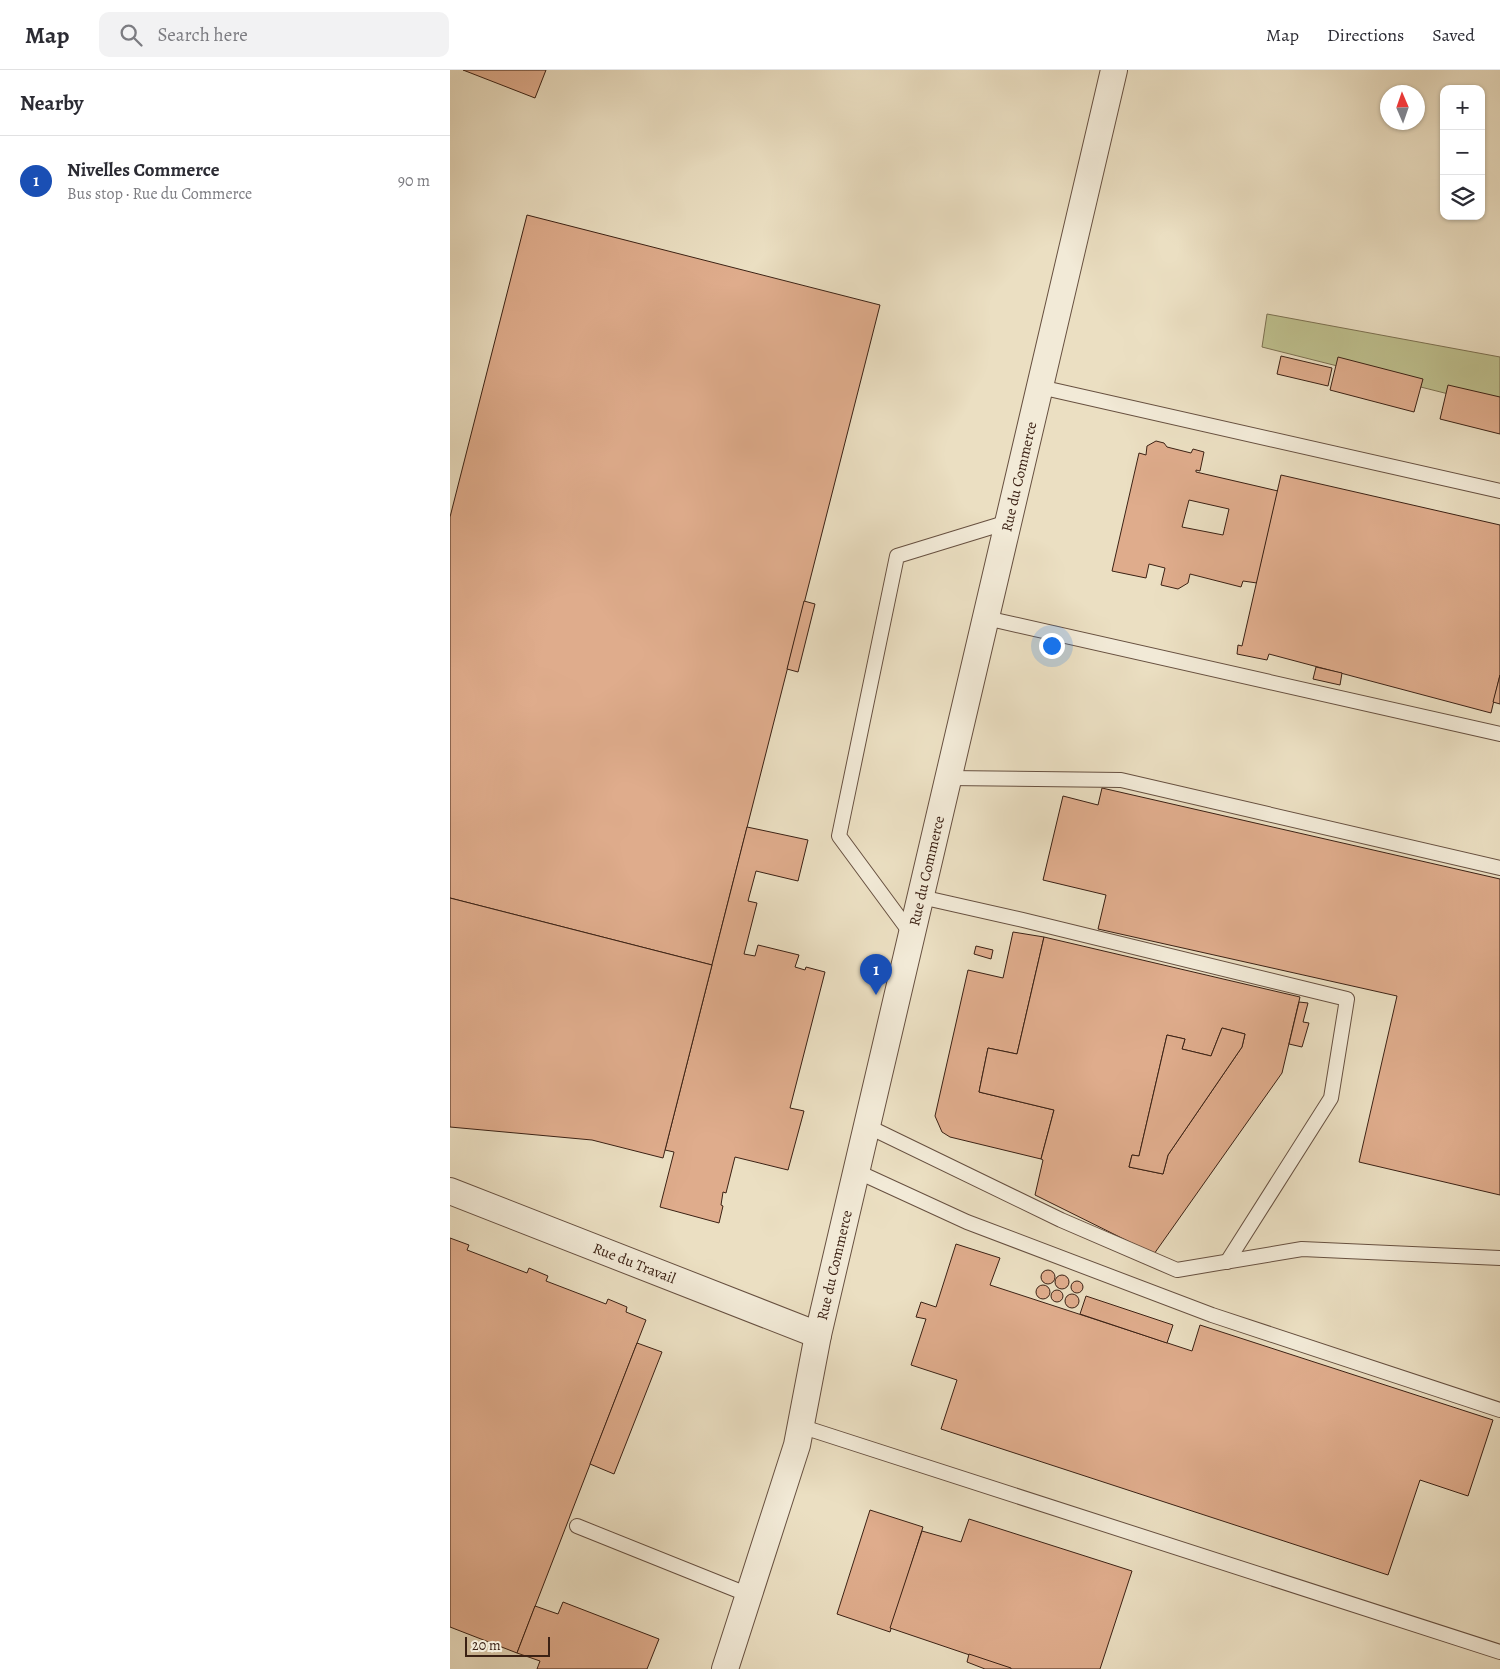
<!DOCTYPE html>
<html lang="en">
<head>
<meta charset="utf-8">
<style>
  :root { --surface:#fff; --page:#f2f2f3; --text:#2b2b33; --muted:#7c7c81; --line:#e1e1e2; --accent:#ea580c }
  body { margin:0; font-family:Alegreya,serif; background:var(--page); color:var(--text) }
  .controls { position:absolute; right:15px; top:15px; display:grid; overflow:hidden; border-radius:10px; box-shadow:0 1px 4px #0004 }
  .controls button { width:45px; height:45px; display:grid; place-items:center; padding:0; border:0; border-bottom:1px solid var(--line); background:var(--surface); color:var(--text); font:25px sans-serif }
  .compass { position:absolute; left:930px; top:15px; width:45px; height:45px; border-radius:50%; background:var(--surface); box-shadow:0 1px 4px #0004; rotate:358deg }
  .scale { position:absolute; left:15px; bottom:12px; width:85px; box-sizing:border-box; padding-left:5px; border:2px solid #3b2114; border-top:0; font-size:14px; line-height:18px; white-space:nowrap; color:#3b2114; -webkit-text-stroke:4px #f2ead7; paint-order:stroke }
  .you { position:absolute; left:601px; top:575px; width:18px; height:18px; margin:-12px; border:4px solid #fff; border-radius:50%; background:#1a73e8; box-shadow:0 0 0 8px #1a73e833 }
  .badge { display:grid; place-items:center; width:32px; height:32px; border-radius:50%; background:var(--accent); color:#fff; font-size:16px; font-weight:700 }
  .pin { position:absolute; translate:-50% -41px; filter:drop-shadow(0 1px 2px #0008) }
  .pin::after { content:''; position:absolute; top:26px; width:18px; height:15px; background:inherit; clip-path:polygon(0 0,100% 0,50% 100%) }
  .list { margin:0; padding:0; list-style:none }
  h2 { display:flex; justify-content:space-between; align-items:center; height:65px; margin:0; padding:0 20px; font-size:21px }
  h2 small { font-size:16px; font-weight:400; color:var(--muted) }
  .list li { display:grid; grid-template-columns:32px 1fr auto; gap:15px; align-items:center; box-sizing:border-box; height:90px; padding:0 20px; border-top:1px solid var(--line) }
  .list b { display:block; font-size:19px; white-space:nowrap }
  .list p { margin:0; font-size:16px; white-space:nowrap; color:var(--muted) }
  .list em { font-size:16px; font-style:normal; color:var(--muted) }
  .icon { flex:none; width:28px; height:28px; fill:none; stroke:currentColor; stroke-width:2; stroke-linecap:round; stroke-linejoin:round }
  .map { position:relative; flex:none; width:1050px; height:1599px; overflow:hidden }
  header { display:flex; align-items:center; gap:30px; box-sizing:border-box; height:70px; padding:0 25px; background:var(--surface); border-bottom:1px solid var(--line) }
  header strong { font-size:24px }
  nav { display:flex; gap:28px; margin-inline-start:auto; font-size:18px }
  .search { width:350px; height:45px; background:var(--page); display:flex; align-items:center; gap:12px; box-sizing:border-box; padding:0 18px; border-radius:10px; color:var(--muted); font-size:19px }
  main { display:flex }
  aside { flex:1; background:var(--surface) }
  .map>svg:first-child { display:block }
  .green { fill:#bec08e; stroke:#7c7051 }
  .building { fill:#dfac8c; stroke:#3b2114; fill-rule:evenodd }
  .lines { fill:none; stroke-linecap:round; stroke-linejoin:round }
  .service-casing { stroke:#675040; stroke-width:16 }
  .minor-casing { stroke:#675040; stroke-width:28 }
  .service { stroke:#f2ead7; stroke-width:14 }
  .minor { stroke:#f2ead7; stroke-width:26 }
  .labels { text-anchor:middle; stroke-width:4; stroke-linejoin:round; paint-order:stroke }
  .street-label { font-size:15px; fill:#3b2114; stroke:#f2ead7 }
</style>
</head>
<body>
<header>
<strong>Map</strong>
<div class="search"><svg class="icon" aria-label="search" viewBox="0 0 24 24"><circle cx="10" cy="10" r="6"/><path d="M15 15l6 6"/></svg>Search here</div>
<nav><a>Map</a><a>Directions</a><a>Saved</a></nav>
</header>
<main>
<aside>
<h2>Nearby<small></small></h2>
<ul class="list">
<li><span class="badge" style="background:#1a4fb4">1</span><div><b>Nivelles Commerce</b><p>Bus stop · Rue du Commerce</p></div><em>90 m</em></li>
</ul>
</aside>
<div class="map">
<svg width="1050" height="1599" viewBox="0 0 1050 1599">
  <rect width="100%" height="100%" fill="#ebdfc2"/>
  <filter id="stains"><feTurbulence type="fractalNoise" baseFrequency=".004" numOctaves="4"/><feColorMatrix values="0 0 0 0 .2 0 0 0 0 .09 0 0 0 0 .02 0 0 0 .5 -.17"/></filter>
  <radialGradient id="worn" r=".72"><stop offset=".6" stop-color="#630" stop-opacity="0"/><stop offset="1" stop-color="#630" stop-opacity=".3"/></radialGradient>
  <polygon class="green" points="817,244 1050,287 1050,337 812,277"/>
  <g class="building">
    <polygon points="13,0 96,0 85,28"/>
    <polygon points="77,145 430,235 262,895 0,828 0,447"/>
    <polygon points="831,286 882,298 878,316 827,304"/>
    <polygon points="888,287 973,309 964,342 880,320"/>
    <polygon points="998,315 1050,327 1050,364 990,349"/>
    <path d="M706,371L714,373L717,377L741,383L743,379L754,382L750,401L746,400V402L828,421L807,513L793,511L791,517L740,504L738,513L728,519L711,515L715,498L699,494L696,508L662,501L689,383L696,385L697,376ZM739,430L779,439L773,465L732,457Z"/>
    <polygon points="831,405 1050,455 1050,605 1041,643 819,584 817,590 787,584 788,575 792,576"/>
    <polygon points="354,531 365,534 348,602 337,599"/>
    <polygon points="866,597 892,603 890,615 863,609"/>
    <polygon points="1050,605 1050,634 1043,632"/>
    <polygon points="652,718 1050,809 1050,1125 909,1092 947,926 648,859 656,825 593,810 613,726 648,735"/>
    <polygon points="297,757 358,770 348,811 306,801 298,831 307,833 294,884 305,886 308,875 349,885 345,897 355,900 356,897 375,902 340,1038 354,1041 338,1100 285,1087 276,1123 273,1122 271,1135 273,1136 269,1153 210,1137 224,1082 215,1080"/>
    <polygon points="0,828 262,895 213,1088 142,1070 0,1057"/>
    <polygon points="563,862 594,867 567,984 538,978 529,1022 604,1040 591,1089 500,1067 492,1062 485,1046 518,900 553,908"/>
    <path d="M594,867L850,927L832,1003L704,1184L585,1125L593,1090L591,1089L604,1040L529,1022L538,978L567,984ZM772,958L795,964L792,977L718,1085L713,1104L679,1097L682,1085L689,1086L717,965L735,969L732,979L761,986Z"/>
    <polygon points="526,876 543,880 541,889 524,884"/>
    <polygon points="849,932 858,933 853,952 859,953 852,977 839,974"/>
    <polygon points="772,958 795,964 792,977 718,1085 713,1104 679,1097 682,1085 689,1086 717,965 735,969 732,979 761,986"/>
    <polygon points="0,1168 19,1175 17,1180 77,1203 79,1198 98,1206 96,1211 156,1234 158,1229 177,1237 176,1242 196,1250 67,1583 0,1557"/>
    <polygon points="506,1174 550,1188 540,1215 742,1281 750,1255 1043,1350 1018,1426 970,1410 938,1505 491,1359 507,1310 461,1295 476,1249 466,1247 471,1232 486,1237"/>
    <circle cx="598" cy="1207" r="7"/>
    <circle cx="612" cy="1212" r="7"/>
    <circle cx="627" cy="1217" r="6"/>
    <circle cx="593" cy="1222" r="7"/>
    <circle cx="607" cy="1226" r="6"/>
    <circle cx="622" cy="1231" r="7"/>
    <polygon points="636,1226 723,1255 717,1273 630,1244"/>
    <polygon points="187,1273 212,1282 164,1404 140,1394"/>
    <polygon points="420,1440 473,1457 440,1562 387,1544"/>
    <polygon points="519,1449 682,1501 650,1599 561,1599 440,1558 472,1461 511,1472"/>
    <polygon points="113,1532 209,1569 197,1599 87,1599 90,1591 67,1583 85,1536 108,1544"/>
    <polygon points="519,1584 561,1598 561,1599 535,1599 517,1592"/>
  </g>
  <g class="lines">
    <g class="service-casing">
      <g id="service">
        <polyline points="590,317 1050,421"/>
        <polyline points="536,548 1050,664"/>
        <polyline points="498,708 671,710 1050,798"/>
        <polyline points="471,827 573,850 897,929 881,1028 777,1192"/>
        <polyline points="462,865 389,766 447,486 558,452"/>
        <polyline points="417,1056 611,1150 727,1200 852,1179 1050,1188"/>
        <polyline points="406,1101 517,1152 762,1245 1050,1340"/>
        <polyline points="350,1356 1050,1582"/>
        <polyline points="127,1456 299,1525"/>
      </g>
    </g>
    <g class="minor-casing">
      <g id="minor">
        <path id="s1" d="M0,1121L368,1265"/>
        <path id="s2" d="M275,1599L347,1375L368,1265L664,0"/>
      </g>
    </g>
    <use href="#service" class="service"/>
    <use href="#minor" class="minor"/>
  </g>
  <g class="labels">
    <g class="street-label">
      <text dy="5" stroke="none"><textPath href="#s2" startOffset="1229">Rue du Commerce</textPath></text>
      <text dy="5" stroke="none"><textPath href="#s2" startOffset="824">Rue du Commerce</textPath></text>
      <text dy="5" stroke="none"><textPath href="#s1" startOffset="198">Rue du Travail</textPath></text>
      <text dy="5" stroke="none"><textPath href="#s2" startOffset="419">Rue du Commerce</textPath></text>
    </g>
  </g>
  <rect width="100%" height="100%" filter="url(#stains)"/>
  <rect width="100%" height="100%" fill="url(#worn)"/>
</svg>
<div class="controls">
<button>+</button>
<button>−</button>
<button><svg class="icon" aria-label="layers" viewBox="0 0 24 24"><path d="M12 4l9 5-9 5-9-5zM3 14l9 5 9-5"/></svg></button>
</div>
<svg class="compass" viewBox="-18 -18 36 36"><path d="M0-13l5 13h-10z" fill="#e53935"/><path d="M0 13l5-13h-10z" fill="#7c7c81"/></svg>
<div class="scale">20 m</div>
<div class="you"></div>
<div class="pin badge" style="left:426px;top:925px;background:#1a4fb4">1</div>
</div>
</main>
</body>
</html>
